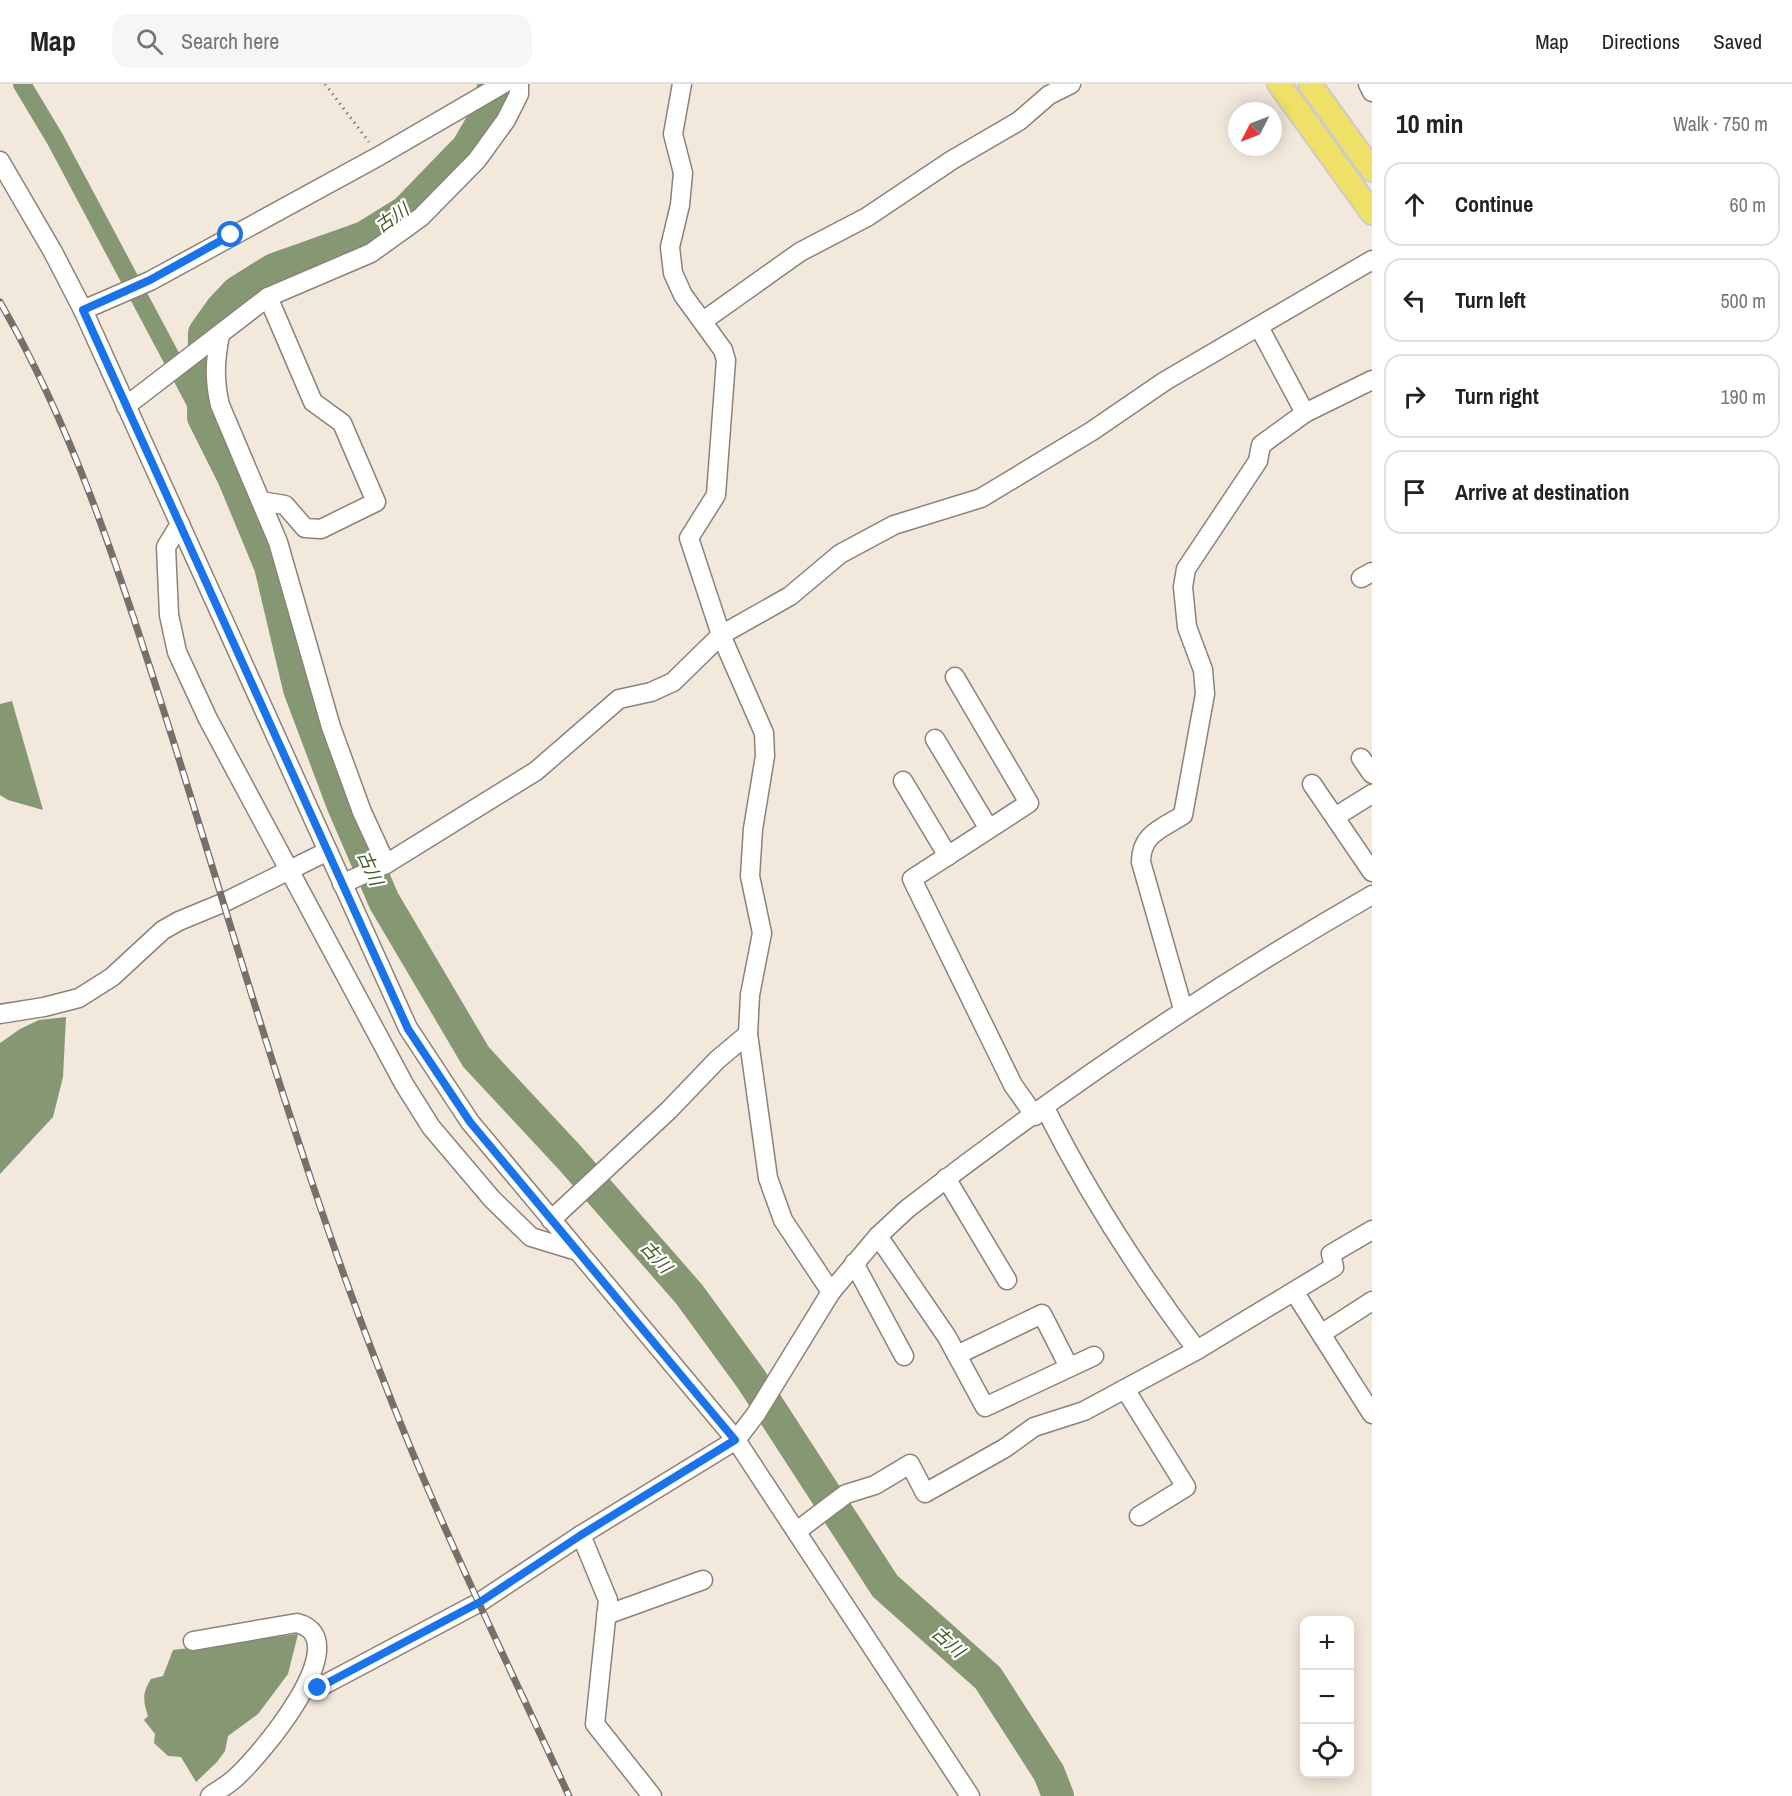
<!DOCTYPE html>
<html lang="en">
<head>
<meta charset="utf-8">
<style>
  :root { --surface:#fff; --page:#f6f6f6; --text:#222; --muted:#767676; --line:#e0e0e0 }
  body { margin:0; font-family:"Archivo Narrow","Noto Sans JP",sans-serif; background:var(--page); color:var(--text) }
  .controls { position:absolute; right:18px; bottom:18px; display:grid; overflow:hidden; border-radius:12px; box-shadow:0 3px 15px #0003 }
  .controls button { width:54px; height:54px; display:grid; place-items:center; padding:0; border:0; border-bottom:2px solid var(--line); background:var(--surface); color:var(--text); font:30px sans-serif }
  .compass { position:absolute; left:1228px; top:18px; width:54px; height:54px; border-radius:50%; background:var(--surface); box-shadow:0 3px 15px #0003; rotate:228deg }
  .stop { position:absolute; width:18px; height:18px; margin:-14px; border:4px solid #1a73e8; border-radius:50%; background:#fff }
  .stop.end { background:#1a73e8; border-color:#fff; box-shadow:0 2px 6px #0008 }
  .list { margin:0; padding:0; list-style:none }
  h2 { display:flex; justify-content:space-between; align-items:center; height:78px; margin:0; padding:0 24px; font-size:26px }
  h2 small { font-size:20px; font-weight:400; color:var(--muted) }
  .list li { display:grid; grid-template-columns:39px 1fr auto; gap:18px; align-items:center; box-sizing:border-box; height:84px; margin:0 12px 12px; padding:0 12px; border:2px solid var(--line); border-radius:18px }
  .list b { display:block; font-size:22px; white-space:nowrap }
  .list em { font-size:20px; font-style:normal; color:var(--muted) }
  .icon { flex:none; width:33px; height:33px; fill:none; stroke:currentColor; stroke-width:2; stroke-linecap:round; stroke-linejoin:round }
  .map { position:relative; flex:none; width:1372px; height:1712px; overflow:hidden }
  header { display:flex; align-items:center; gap:36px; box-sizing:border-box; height:84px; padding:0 30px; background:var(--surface); border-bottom:2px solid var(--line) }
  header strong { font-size:28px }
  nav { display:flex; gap:33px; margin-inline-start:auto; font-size:21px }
  .search { width:420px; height:54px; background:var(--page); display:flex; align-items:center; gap:15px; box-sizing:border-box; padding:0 21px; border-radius:18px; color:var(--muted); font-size:22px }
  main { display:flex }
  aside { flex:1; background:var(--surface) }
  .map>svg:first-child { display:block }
  .water { fill:#859873 }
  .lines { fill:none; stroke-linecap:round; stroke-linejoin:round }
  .canal { stroke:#859873; stroke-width:18 }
  .river { stroke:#859873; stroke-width:32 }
  .minor-casing { stroke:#8c8277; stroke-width:21 }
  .major-casing { stroke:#cccbca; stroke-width:26 }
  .path { stroke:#867f76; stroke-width:3; stroke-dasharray:1.5 4.5; stroke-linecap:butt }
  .minor { stroke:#fff; stroke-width:18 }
  .major { stroke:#efe067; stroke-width:22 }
  .rail-casing { stroke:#777068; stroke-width:7 }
  .rail { stroke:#fff; stroke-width:4.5; stroke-dasharray:14; stroke-linecap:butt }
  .route { stroke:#1a73e8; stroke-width:8 }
  .labels { text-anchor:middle; stroke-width:4.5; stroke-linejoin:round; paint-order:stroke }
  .water-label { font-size:18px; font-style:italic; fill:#425b25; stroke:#fff }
</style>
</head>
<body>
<header>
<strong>Map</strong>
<div class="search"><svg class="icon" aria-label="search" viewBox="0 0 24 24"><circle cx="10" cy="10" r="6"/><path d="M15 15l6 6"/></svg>Search here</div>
<nav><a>Map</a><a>Directions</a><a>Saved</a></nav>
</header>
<main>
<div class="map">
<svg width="1372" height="1712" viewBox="0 0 1372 1712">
  <rect width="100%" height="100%" fill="#f3e8dc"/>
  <g class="water">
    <polygon points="12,617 43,726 8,716 0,711 0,620"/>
    <polygon points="66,933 63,993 53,1033 0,1090 0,959 20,945 39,936"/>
    <path d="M298,1550L288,1590L258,1630L228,1652L225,1667L217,1678L196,1698L181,1673L168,1672L154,1659L155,1650L144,1636L148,1632C143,1617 142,1609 151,1595L163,1592L173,1566Z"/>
  </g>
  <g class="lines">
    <polyline class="canal" points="22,0 55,55 203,333"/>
    <polyline class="river" points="494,0 485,33 467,64 406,127 364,153 274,185 237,208 221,225 204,249 203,333 233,393 270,482 299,605 343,722 384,817 476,973 570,1074 689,1210 751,1295 885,1502 988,1594 1049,1689 1058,1712"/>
    <g class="minor-casing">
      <g id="minor">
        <polyline points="682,0 673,50 683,89 680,121 670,163 673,189 683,211 723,266 726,276 716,411 689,454 721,551 764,649 765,672 753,745 750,792 762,849 750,911 748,950 768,1094 783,1136 831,1208"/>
        <polyline points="1368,0 1372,8"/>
        <polyline points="0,77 53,168 83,226 408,944 470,1038 736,1356 970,1712"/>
        <polyline points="83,226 150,197 379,72 503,0"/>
        <polyline points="703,237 800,168 867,133 952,76 1019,37 1049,11 1071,0"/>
        <polyline points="1259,243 1305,329 1372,296"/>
        <path d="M220,251C215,276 214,296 220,321L278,458L331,643L362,728L386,780"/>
        <polyline points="126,322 268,213 371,169 421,133 477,76 506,36 519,10 519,0"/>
        <polyline points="261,417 285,421 305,444 321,445 376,418 342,339 313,318 268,213"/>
        <polyline points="180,440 166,463 169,531 177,568 208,635 404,1000 431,1043 492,1115 531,1153 577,1167"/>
        <polyline points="1361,494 1372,488"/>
        <polyline points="955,593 1029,719 912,795 1013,1001 1035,1032"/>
        <polyline points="935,655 989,745"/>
        <polyline points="1361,674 1372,690"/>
        <polyline points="903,697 948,772"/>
        <polyline points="1312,700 1372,788"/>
        <polyline points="1335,733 1372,710"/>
        <polyline points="342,800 386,780 536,687 619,615 651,608 673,598 721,551 790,512 840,470 894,441 981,414 1092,347 1165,297 1372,176"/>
        <path d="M1183,925L1141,778C1141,750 1161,745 1183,731L1205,610L1203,586L1187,543L1183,503L1186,485L1258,377L1261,361L1305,329"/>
        <polyline points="0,930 44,923 79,914 112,893 163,846 179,837 225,818 328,767"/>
        <path d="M1045,1024C1088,1110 1139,1189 1197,1266"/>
        <polyline points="946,1094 1007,1196"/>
        <polyline points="551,1136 669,1026 717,976 748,950"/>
        <polyline points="878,1152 947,1253 985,1323 1094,1272"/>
        <polyline points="854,1179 904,1272"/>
        <polyline points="1295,1209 1372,1330"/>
        <polyline points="1321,1250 1372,1217"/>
        <polyline points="957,1271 1042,1230 1069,1283"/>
        <polyline points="1125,1305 1186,1403 1139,1432"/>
        <polyline points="797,1447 846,1410 875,1401 910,1380 925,1409 1005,1364 1034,1343 1084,1327 1197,1266 1334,1183 1331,1170 1372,1146"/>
        <polyline points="581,1451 608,1516 595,1640 652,1712"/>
        <polyline points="606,1531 703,1496"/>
        <path d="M193,1557L297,1539C360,1555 257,1676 233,1696C226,1702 217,1707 210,1712"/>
        <path d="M306,1605L318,1604L480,1518L581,1451L736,1356L756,1330L831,1208L878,1152L907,1125C1055,1010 1210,904 1372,811"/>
      </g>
    </g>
    <g class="major-casing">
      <g id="major">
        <polyline points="1279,0 1372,129"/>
        <polyline points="1310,0 1372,86"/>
      </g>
    </g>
    <polyline class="path" points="325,0 369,58"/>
    <use href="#minor" class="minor"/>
    <use href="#major" class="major"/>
    <g class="rail-casing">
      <path id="rail" d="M0,218C71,341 116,477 159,612C206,758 248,905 296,1050C330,1155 367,1259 409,1360C458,1479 515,1595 569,1712"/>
    </g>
    <use href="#rail" class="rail"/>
  </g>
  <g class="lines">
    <polyline class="route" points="231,151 150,196 83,226 408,945 470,1038 735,1356 581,1451 480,1518 318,1604"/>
  </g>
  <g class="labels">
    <g class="water-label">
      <text transform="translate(392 134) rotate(-35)" y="6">古川</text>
      <text transform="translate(370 784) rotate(66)" y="6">古川</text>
      <text transform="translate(656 1173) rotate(48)" y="6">古川</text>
      <text transform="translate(948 1558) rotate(42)" y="6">古川</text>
    </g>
  </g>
</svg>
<div class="controls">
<button>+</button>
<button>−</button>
<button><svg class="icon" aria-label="locate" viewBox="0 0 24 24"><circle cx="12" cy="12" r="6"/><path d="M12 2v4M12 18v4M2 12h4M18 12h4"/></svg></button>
</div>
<svg class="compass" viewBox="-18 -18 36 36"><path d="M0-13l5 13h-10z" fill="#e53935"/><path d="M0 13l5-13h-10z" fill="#767676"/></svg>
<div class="stop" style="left:231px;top:151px"></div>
<div class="stop end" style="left:318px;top:1604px"></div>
</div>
<aside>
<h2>10 min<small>Walk · 750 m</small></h2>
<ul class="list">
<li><svg class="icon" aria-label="ahead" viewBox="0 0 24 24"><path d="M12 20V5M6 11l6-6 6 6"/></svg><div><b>Continue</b></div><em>60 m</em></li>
<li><svg class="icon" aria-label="left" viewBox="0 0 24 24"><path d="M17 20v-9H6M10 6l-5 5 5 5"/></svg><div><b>Turn left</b></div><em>500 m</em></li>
<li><svg class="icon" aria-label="right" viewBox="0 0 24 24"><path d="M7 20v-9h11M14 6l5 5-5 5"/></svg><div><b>Turn right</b></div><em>190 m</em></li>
<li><svg class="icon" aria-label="arrive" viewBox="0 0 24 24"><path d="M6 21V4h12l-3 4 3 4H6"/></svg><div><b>Arrive at destination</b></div></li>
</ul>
</aside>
</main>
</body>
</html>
